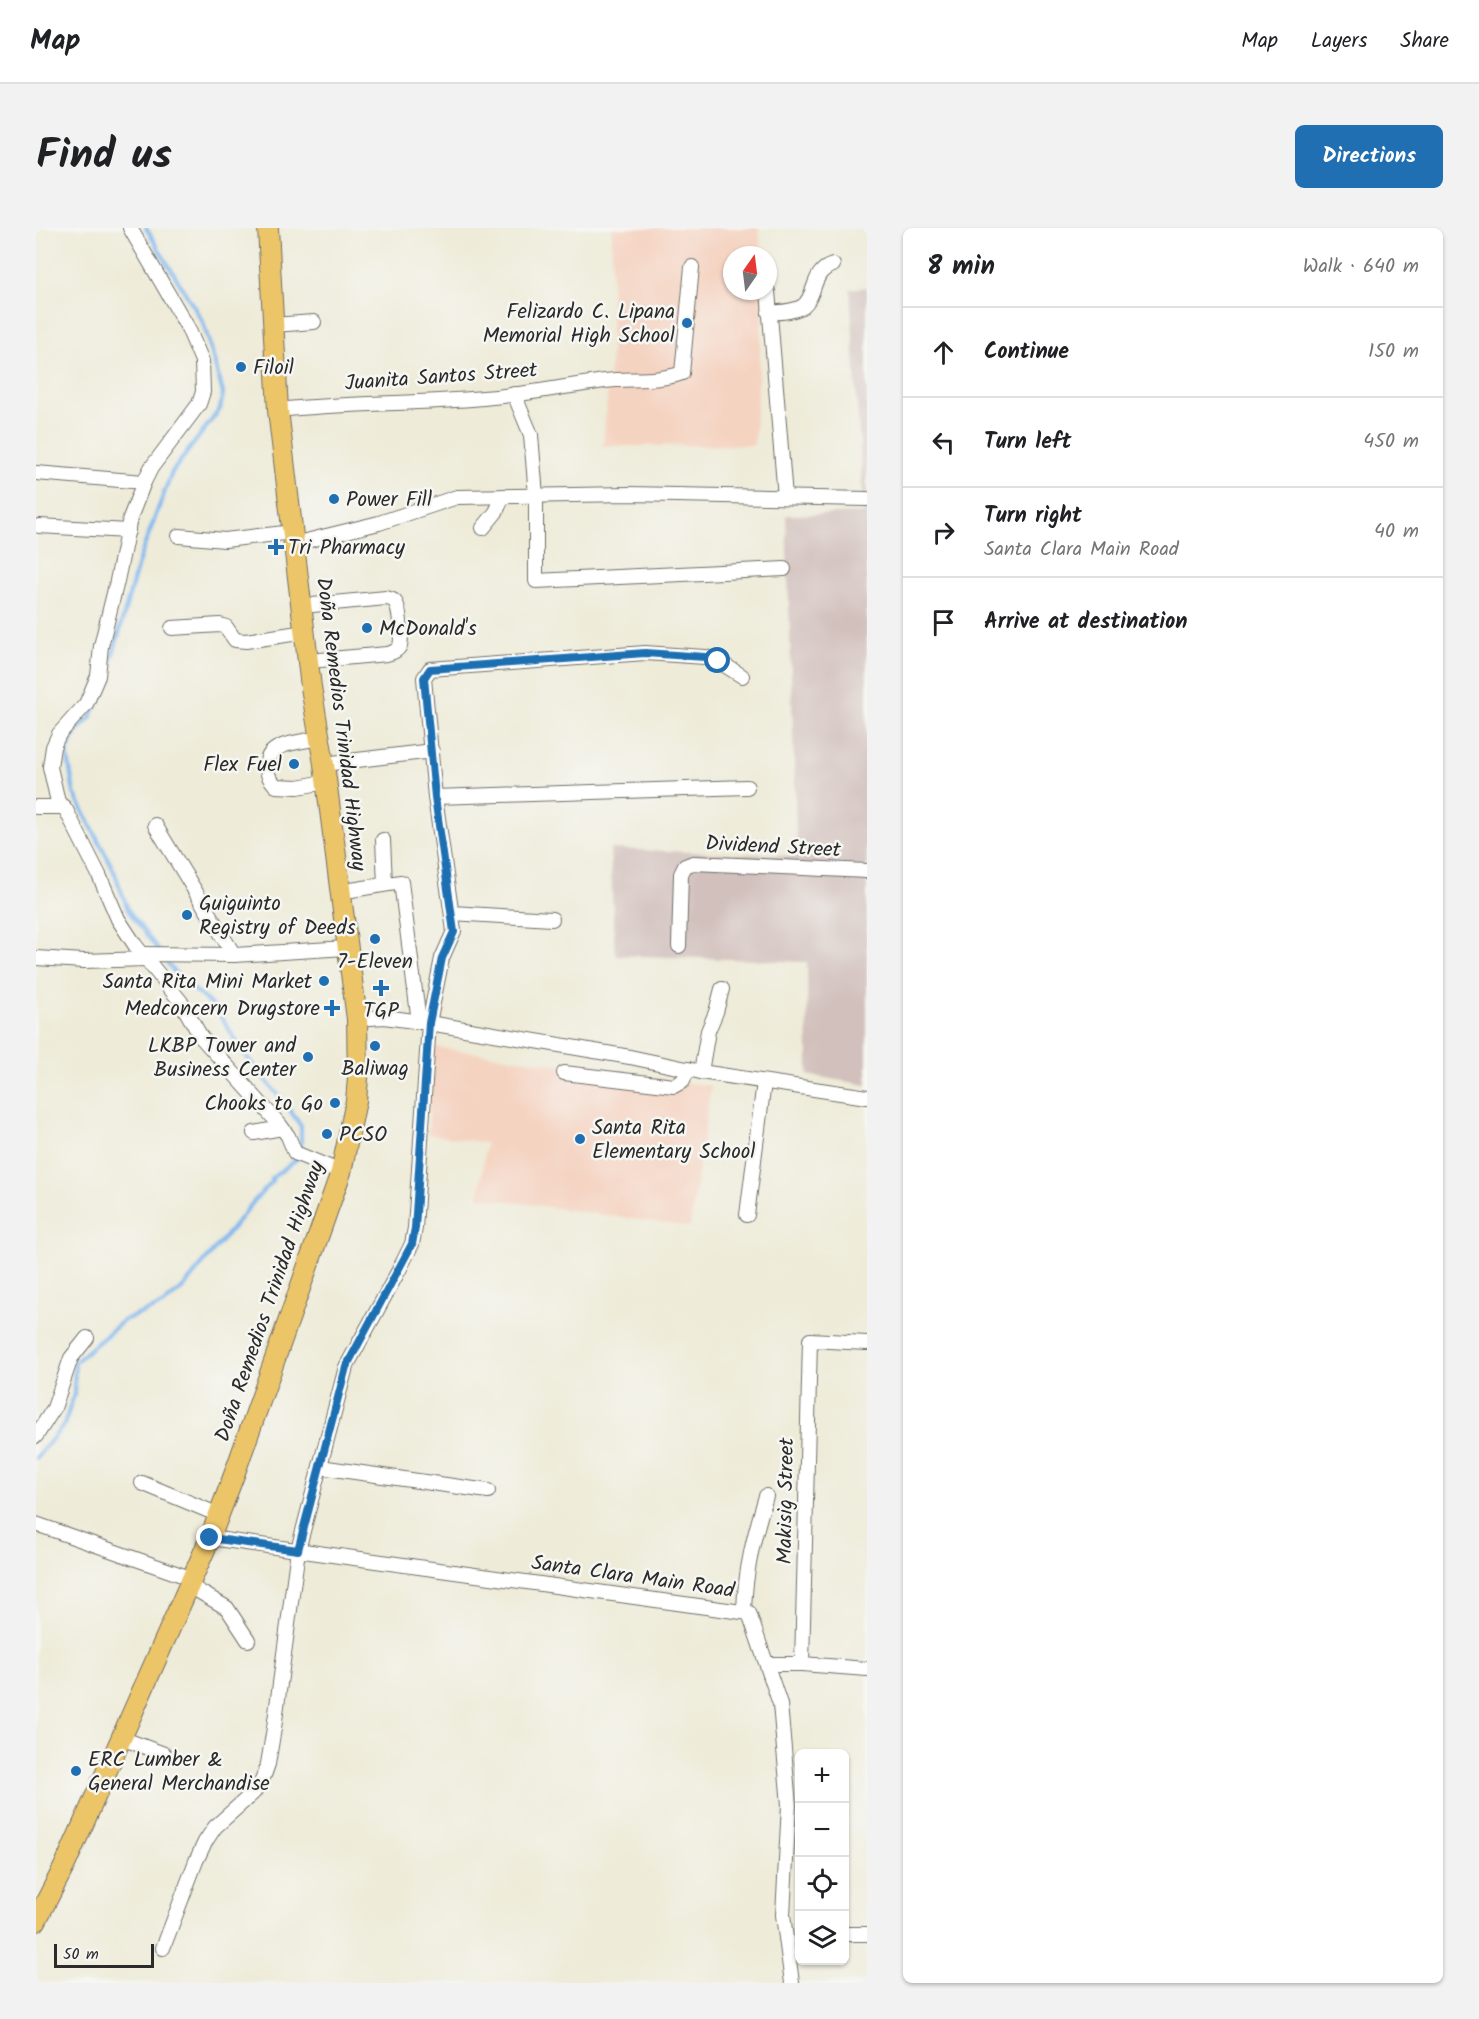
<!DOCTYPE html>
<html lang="en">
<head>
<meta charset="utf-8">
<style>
  :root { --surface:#fff; --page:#f2f2f2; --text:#202124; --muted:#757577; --line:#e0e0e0; --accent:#1f6fb2 }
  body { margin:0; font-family:Kalam,sans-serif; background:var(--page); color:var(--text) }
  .controls { position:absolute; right:18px; bottom:18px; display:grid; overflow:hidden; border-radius:9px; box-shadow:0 2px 4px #0004 }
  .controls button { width:54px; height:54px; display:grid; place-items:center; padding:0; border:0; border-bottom:2px solid var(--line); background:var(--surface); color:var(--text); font:30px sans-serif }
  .compass { position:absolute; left:687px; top:18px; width:54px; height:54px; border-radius:50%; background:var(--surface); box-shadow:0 2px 4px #0004; rotate:14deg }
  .scale { position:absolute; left:18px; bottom:15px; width:100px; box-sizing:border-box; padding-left:6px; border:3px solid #2b2b2b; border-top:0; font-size:16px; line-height:21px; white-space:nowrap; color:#2b2b2b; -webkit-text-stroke:4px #f6f6f2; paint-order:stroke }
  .stop { position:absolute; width:18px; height:18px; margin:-14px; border:4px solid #1f6fb2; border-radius:50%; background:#fff }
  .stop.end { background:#1f6fb2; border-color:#fff; box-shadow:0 2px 6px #0008 }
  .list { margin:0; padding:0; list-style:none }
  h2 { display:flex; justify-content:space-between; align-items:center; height:78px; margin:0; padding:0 24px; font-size:26px }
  h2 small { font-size:20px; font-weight:400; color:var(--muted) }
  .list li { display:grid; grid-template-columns:39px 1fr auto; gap:18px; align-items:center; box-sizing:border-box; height:90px; padding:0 24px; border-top:2px solid var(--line) }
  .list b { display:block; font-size:22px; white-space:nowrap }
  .list p { margin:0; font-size:20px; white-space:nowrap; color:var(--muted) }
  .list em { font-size:20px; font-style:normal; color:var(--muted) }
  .icon { flex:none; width:33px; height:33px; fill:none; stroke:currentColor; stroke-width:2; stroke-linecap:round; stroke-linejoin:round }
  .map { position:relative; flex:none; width:831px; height:1755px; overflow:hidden; border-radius:9px }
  header { display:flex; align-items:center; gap:36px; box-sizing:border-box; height:84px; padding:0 30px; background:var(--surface); border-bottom:2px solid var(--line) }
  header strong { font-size:28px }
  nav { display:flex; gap:33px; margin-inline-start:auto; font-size:21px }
  .intro { display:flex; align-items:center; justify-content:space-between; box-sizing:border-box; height:144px; padding:0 36px }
  h1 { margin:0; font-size:42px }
  .button { padding:15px 27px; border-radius:9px; background:var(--accent); color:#fff; font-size:21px; font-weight:700 }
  main { display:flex; gap:36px; padding:0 36px }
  aside { flex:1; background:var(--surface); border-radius:9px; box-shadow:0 2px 4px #0004 }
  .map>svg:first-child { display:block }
  .built { fill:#f5d3c1 }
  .industrial { fill:#d1c0bc }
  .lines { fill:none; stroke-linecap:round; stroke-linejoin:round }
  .stream { stroke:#7fb7ef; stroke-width:4 }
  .minor-casing { stroke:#6f6e68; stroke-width:16 }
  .highway-casing { stroke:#6f6e68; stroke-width:22 }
  .minor { stroke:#fff; stroke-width:14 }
  .highway { stroke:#edc569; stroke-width:20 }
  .route { stroke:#1f6fb2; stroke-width:8 }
  .poi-dot { fill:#1f6fb2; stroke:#f6f6f2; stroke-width:2 }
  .labels { text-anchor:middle; stroke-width:5; stroke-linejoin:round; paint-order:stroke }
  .poi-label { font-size:21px; fill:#2b2b2b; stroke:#f6f6f2; text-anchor:start }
  .street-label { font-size:21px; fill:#2b2b2b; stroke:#f6f6f2 }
</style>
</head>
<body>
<header>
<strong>Map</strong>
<nav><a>Map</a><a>Layers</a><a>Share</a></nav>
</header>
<div class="intro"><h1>Find us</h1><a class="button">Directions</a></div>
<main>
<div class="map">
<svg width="831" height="1755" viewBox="0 0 831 1755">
  <rect width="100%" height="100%" fill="#f6f6f2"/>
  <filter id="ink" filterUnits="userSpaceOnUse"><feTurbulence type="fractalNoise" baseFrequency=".0167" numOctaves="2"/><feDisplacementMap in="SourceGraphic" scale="12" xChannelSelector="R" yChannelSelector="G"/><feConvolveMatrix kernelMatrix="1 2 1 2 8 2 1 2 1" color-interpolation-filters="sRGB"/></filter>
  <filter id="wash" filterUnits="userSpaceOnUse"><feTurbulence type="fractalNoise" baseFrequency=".008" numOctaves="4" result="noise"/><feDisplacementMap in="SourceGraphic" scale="24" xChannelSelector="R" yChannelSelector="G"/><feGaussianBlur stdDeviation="1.35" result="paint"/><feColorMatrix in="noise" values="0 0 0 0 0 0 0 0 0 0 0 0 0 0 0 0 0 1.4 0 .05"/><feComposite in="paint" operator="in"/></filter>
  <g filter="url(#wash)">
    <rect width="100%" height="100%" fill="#eeebd8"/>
    <g class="built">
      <polygon points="576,0 723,0 726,27 696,27 696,63 728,63 718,217 567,218 575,126"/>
      <polygon points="398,819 675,858 654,999 443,969 450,915 392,906"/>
    </g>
    <polygon class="industrial" points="831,59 831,857 772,847 771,734 579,727 574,621 761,628 750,287 828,285 814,61"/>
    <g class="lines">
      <g class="stream">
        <polyline points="110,0 167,94 187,165 184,181 136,244 103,332 66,466 54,490 40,504 31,523 38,565 78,643 92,682 123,723"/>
        <polyline points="127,729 139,745 180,781 209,827 251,878 265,898 265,924"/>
        <polyline points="0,1230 28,1197 38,1167 39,1134 88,1092 126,1077 147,1060 219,972 236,954 236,950 262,930"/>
      </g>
    </g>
  </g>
  <g filter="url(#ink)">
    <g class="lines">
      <g class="minor-casing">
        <g id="minor">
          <polyline points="94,0 152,100 166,133 167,164 163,176 115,240 108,254 94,290 81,353 65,418 62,448 50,476 23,506 17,519 14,539 22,574 30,582 63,647 82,691 99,717 145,774 165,809 244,897 252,908 259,925 305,944"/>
          <polyline points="732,63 749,269"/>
          <path d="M733,85C743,84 758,84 767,78C781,67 775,43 797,37"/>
          <polyline points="237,97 278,94"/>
          <polyline points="478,166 495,207 500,268 500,353 748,341"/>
          <path d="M242,182C310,175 379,176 447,170C488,167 529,158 569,153C595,150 622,154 646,145L656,39"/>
          <polyline points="0,245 108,254"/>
          <polyline points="3,298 92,303"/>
          <polyline points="447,300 460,284 467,268"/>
          <polyline points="143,308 189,312 257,304"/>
          <polyline points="258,316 343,295 421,269 593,266 831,271"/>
          <path d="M266,378L350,370C354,371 357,371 359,374C364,378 366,412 364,418C361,423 356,425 351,426L273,433"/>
          <polyline points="136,400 184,397 190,399 199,412 210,413 269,404"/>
          <path d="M284,510C267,514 229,514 231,538C231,548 234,551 240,558L262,559L289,554"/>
          <polyline points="288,536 396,523"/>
          <polyline points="399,569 711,559"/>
          <polyline points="0,579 28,579"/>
          <polyline points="119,597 198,727"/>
          <polyline points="347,612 349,656"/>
          <polyline points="303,664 365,654 383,794"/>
          <polyline points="416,685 516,691"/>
          <polyline points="643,718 645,646 649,638 657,635 831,643"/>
          <polyline points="106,726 198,727 310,720"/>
          <polyline points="0,730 48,733 110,731"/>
          <polyline points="321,791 348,789 393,795 594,829 665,844 831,869"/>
          <polyline points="665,844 672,803 680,784 686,761"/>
          <polyline points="528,845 638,858 647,853 652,841"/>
          <polyline points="218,905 246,900"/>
          <polyline points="711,987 728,854"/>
          <polyline points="0,1208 18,1180 35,1130 51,1110"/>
          <polyline points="284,1239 452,1263"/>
          <polyline points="106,1255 183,1287"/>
          <polyline points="0,1296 157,1351"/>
          <polyline points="174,1310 713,1385 744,1476 753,1577 747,1687 756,1755"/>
          <polyline points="154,1358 191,1380 212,1412"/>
          <path d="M708,1384C709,1342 718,1308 730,1268"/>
          <polyline points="731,1436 766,1436 831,1441"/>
          <polyline points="766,1436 774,1112 831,1115"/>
          <polyline points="85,1510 128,1526"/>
          <polyline points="808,1706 831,1706"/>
          <polyline points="127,1720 160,1633 169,1614 179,1599 217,1565 226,1553 232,1536 238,1500 262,1322 310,1139 363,1042 376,1016 379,1000 393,795 406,730 418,703 399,569 388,450 394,441 609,425 669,429 682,433 706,448"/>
        </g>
      </g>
      <g class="highway-casing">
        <polyline id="highway" points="0,1693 29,1637 174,1310 198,1247 305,944 320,873 322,850 321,791 288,536 275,459 242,182 232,0"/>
      </g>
      <use href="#minor" class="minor"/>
      <use href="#highway" class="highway"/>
    </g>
  </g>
  <g class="lines" filter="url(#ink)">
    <polyline class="route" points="174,1310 262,1322 310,1139 376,1016 379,1000 393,795 406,730 418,704 399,569 388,450 394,441 609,425 669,429 682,433"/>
  </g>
  <g class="poi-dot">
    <circle cx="651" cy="95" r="6"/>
    <circle cx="205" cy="139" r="6"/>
    <circle cx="298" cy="271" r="6"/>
    <path d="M237 310h6v6h6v6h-6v6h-6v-6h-6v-6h6z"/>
    <circle cx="331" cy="400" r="6"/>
    <circle cx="258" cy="536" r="6"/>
    <circle cx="151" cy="687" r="6"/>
    <circle cx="339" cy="711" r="6"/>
    <circle cx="288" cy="753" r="6"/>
    <path d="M342 751h6v6h6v6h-6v6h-6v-6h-6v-6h6z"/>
    <path d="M293 771h6v6h6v6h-6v6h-6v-6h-6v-6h6z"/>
    <circle cx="339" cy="818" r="6"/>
    <circle cx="272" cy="829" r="6"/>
    <circle cx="299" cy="875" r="6"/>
    <circle cx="291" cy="906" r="6"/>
    <circle cx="544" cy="911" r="6"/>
    <circle cx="40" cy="1543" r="6"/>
  </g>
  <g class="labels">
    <g class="poi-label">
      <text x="639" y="90" text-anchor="end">Felizardo C. Lipana<tspan x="639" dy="24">Memorial High School</tspan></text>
      <text x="217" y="146">Filoil</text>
      <text x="310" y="278">Power Fill</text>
      <text x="252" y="326">Tri Pharmacy</text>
      <text x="343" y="407">McDonald's</text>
      <text x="246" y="543" text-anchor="end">Flex Fuel</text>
      <text x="163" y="682">Guiguinto<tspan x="163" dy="24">Registry of Deeds</tspan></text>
      <text x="339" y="740" text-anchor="middle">7-Eleven</text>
      <text x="276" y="760" text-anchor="end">Santa Rita Mini Market</text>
      <text x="284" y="787" text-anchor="end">Medconcern Drugstore</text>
      <text x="345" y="789" text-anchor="middle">TGP</text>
      <text x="260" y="824" text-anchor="end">LKBP Tower and<tspan x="260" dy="24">Business Center</tspan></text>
      <text x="339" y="847" text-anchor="middle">Baliwag</text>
      <text x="287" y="882" text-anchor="end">Chooks to Go</text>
      <text x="556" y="906">Santa Rita<tspan x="556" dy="24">Elementary School</tspan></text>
      <text x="303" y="913">PCSO</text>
      <text x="52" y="1538">ERC Lumber &amp;<tspan x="52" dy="24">General Merchandise</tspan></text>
    </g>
    <g class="street-label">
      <text transform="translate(405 148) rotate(-4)" y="7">Juanita Santos Street</text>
      <text transform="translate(306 496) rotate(83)" y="7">Doña Remedios Trinidad Highway</text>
      <text transform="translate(737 618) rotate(3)" y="7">Dividend Street</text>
      <text transform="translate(233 1073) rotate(-71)" y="7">Doña Remedios Trinidad Highway</text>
      <text transform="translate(749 1273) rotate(-89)" y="7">Makisig Street</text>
      <text transform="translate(597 1348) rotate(8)" y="7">Santa Clara Main Road</text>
    </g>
  </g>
</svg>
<div class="controls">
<button>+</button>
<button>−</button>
<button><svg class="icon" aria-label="locate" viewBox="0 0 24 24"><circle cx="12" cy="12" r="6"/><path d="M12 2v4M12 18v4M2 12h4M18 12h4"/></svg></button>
<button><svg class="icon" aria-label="layers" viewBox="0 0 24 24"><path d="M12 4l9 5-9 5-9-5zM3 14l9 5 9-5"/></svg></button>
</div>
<svg class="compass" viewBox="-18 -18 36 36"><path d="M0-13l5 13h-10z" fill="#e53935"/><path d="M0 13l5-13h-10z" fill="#757577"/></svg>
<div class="scale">50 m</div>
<div class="stop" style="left:682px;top:433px"></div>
<div class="stop end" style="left:174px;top:1310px"></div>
</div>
<aside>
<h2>8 min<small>Walk · 640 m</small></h2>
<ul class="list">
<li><svg class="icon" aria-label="ahead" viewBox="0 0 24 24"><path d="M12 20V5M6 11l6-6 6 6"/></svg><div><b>Continue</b></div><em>150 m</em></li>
<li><svg class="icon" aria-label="left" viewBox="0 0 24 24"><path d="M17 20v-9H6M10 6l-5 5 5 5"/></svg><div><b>Turn left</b></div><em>450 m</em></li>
<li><svg class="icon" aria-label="right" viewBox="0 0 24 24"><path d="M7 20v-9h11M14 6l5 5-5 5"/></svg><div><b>Turn right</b><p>Santa Clara Main Road</p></div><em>40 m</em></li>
<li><svg class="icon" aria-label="arrive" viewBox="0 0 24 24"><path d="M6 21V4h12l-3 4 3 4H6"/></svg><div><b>Arrive at destination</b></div></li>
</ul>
</aside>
</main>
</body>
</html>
